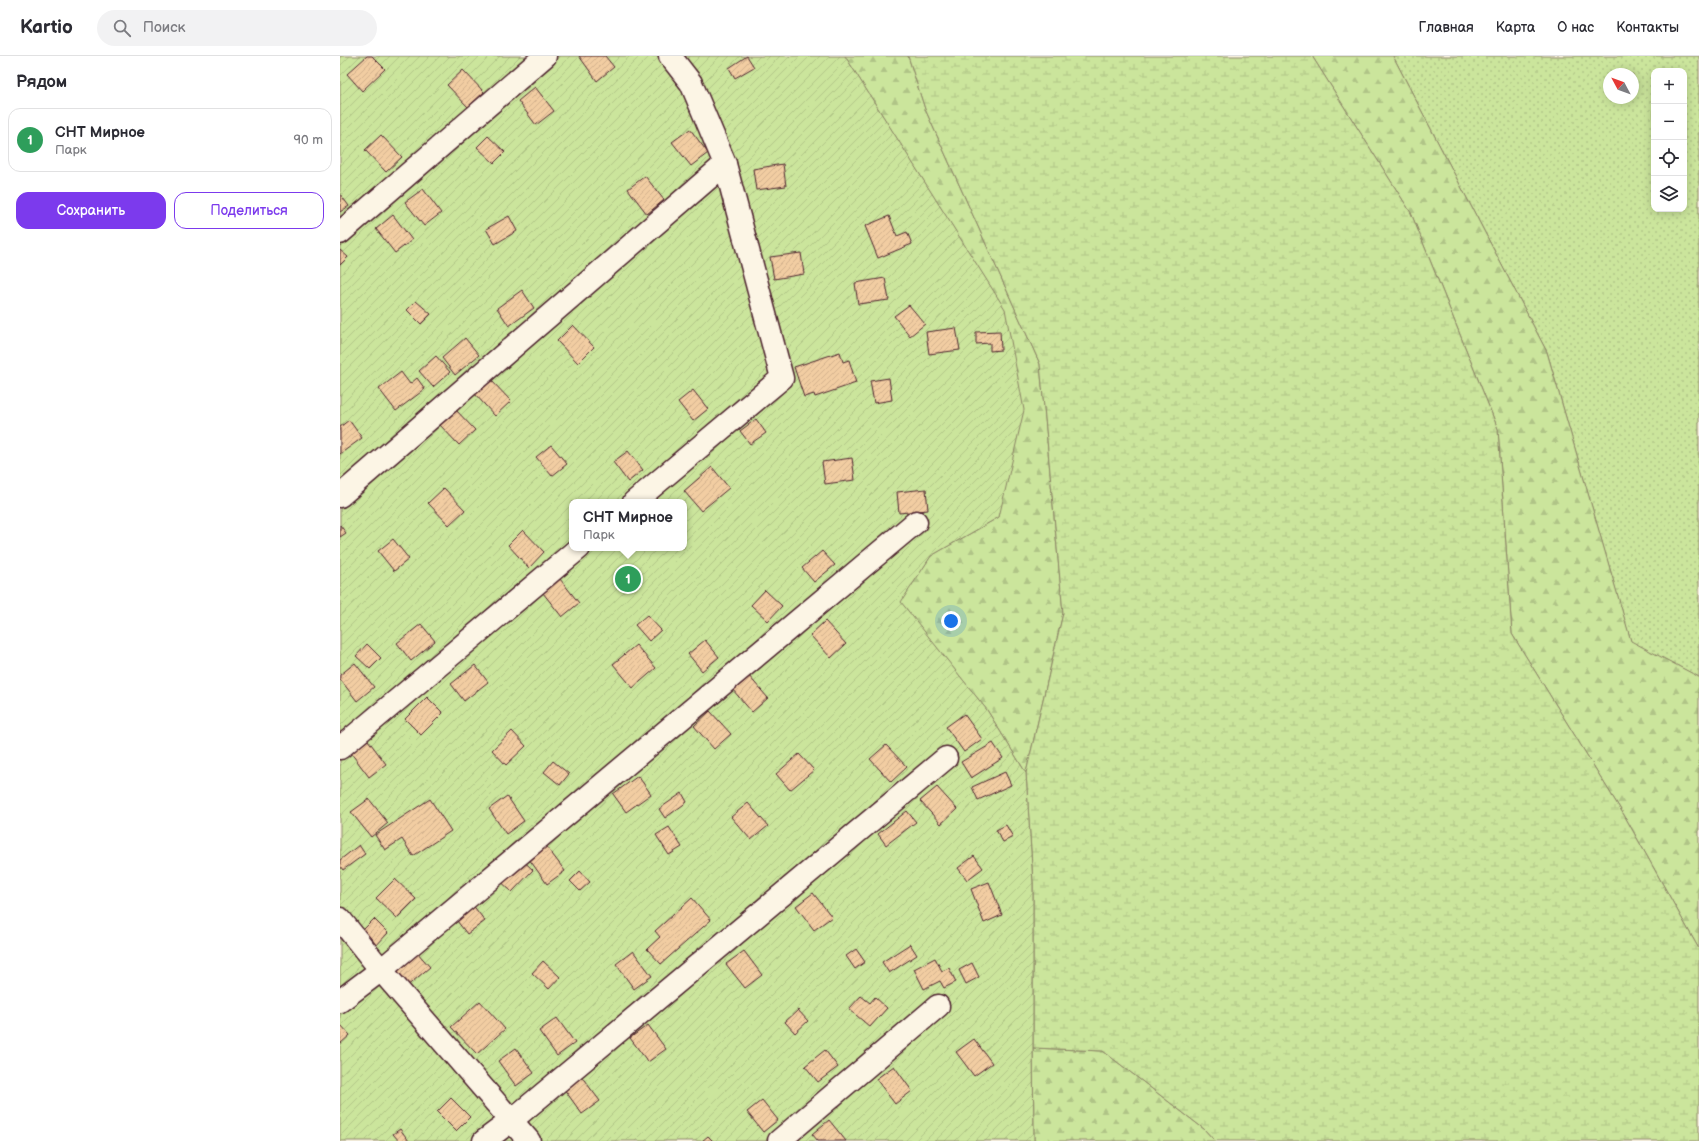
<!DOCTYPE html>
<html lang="ru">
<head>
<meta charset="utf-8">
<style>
  :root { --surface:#fff; --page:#f2f2f3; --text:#2b2b33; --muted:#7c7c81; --line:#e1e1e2; --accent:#7c3aed }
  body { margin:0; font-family:"Balsamiq Sans",sans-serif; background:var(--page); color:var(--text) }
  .controls { position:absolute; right:12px; top:12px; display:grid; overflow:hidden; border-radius:8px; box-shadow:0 2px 10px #0003 }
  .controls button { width:36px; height:36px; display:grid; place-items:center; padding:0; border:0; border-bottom:1px solid var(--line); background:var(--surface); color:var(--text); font:20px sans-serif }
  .compass { position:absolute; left:1263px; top:12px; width:36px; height:36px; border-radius:50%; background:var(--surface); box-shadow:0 2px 10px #0003; rotate:311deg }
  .you { position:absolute; left:611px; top:565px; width:14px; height:14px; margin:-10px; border:3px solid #fff; border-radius:50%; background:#1a73e8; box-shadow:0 0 0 6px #1a73e833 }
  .badge { display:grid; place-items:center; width:26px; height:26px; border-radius:50%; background:var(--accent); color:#fff; font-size:13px; font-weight:700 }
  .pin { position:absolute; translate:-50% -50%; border:2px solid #fff; box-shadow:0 1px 4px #0006 }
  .popup { position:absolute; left:229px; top:443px; width:118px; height:52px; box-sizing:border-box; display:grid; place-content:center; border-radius:8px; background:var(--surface); filter:drop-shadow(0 1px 3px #0005); font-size:13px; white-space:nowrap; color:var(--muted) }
  .popup b { font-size:15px; color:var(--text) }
  .popup::after { content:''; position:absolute; left:50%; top:100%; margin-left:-8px; border:8px solid transparent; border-top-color:var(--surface) }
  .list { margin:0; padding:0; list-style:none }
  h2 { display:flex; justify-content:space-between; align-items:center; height:52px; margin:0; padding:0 16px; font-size:17px }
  h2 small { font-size:13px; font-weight:400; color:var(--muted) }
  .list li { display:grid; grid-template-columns:26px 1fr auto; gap:12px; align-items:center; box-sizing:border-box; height:64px; margin:0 8px 8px; padding:0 8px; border:1px solid var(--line); border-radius:12px }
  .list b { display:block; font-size:15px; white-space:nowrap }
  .list p { margin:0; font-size:13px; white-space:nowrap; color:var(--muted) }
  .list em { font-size:13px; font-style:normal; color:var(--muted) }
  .actions { display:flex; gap:8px; padding:12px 16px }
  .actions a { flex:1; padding:9px 0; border:1px solid var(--accent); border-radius:12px; text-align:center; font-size:14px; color:var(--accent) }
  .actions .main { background:var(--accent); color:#fff }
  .icon { flex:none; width:22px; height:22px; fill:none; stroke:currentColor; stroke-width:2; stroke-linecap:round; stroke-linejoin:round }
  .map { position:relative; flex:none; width:1359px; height:1085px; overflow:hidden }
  header { display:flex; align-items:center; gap:24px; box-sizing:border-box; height:56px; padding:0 20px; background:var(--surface); border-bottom:1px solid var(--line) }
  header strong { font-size:19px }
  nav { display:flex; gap:22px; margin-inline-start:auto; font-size:14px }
  .search { width:280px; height:36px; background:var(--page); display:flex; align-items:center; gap:10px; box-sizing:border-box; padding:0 14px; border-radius:22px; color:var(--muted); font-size:15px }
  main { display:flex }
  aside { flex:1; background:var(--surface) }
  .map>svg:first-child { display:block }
  .grass { fill:url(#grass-dots); stroke:#8a8264; fill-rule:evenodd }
  .forest { fill:url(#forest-firs); stroke:#8a8264 }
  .wetland { fill:url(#wetland-marsh); stroke:#8a8264 }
  .garden { fill:url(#garden-furrows); stroke:#8a8264; fill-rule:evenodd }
  .building { fill:url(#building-hatch); stroke:#4a1f2b }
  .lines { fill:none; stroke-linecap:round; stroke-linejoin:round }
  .minor-casing { stroke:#4a1f2b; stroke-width:25 }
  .minor { stroke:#fcf5e5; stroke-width:22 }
</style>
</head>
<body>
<header>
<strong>Kartio</strong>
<div class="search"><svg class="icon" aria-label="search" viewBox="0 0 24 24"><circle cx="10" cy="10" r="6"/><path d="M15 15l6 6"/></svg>Поиск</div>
<nav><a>Главная</a><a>Карта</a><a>О нас</a><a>Контакты</a></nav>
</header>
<main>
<aside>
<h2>Рядом<small></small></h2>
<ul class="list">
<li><span class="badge" style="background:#2e9e5b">1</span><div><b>СНТ Мирное</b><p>Парк</p></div><em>90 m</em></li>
</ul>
<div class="actions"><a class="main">Сохранить</a><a>Поделиться</a></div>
</aside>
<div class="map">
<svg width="1359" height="1085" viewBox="0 0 1359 1085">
  <defs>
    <pattern id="grass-dots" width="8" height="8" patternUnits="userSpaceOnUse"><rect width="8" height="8" fill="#cbe59c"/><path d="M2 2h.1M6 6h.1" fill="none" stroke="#b0c487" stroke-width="1.8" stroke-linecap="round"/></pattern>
    <pattern id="forest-firs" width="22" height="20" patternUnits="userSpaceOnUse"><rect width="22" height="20" fill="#cbe59c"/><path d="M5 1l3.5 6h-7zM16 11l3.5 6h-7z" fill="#b0c487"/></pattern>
    <pattern id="wetland-marsh" width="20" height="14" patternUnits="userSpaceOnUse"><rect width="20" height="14" fill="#cbe59c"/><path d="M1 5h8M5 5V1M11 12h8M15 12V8" fill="none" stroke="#b0c487"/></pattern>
    <pattern id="garden-furrows" width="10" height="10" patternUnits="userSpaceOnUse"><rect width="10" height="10" fill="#cbe59c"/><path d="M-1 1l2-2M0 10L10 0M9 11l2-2" fill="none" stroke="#b0c487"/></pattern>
    <pattern id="building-hatch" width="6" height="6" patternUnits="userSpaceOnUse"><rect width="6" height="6" fill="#f2cda2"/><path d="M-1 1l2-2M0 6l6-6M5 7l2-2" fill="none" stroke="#d1b08c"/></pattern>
  </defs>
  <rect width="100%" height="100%" fill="#fcf5e5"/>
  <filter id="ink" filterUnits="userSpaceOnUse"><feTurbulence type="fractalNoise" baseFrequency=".025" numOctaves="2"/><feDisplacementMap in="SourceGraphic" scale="8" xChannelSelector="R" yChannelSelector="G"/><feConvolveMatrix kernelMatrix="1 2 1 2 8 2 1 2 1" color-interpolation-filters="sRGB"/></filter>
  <g filter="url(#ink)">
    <path class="grass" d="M1053,0H1359V621L1291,586L1207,296ZM1314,15H1344V153H1314ZM1269,18H1293V42H1269Z"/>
    <g class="forest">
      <polygon points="505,0 568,0 585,53 700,308 723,557 686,717 647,654 560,546 591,500 659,461 665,254"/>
      <polygon points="972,0 1053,0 1207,296 1291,585 1359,621 1359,893 1284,759 1172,578 1158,373 1071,157"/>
      <polygon points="693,992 763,995 864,1073 875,1085 694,1085"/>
    </g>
    <polygon class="wetland" points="568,0 972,0 1071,157 1158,373 1172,578 1284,759 1359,893 1359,1085 875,1085 864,1073 763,995 693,992 693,827 686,717 723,557 700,308 585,53"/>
    <path class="garden" d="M0,0H505L665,253L684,354L659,461L591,500L561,546L647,654L686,717L693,827V992L694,1085H0ZM232,446H344V492H232Z"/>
    <g class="building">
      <polygon points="27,0 32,0 45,13 22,35 7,18"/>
      <polygon points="239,0 265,0 274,11 257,25"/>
      <polygon points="407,0 414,11 395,22 389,12"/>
      <polygon points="123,14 144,36 128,51 107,29"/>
      <polygon points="195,31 214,55 196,69 178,45"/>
      <polygon points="350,73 368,97 351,110 332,86"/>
      <polygon points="41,79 62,101 46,116 25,94"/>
      <polygon points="148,80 165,96 154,107 137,91"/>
      <polygon points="443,108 446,130 416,134 413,113"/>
      <polygon points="305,120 324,144 307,158 288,133"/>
      <polygon points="83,133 101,157 84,170 65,146"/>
      <polygon points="0,138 9,150 0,156"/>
      <polygon points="53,159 72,184 55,197 36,173"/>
      <polygon points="169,160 177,175 155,188 146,173"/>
      <polygon points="549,160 557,180 567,176 572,188 538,202 525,170"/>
      <polygon points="0,194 8,201 0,209"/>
      <polygon points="461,197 464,218 434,223 430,201"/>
      <polygon points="545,222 549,244 518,248 515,227"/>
      <polygon points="182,234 194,252 169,270 157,252"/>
      <polygon points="76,245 91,258 81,268 67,254"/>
      <polygon points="569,249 585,268 570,280 554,260"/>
      <polygon points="233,269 254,291 238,307 217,285"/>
      <polygon points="616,272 620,294 589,298 586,276"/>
      <polygon points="660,275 661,294 650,295 650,287 636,288 636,276"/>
      <polygon points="125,282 139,299 115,319 102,302"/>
      <polygon points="500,296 503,306 509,304 516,327 475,341 474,338 464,341 454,311"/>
      <polygon points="96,300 110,316 93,331 79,315"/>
      <polygon points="61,316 70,328 77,322 85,333 56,355 39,333"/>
      <polygon points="549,322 552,344 534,347 530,325"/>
      <polygon points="150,323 171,345 155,360 134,337"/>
      <polygon points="353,334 368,353 353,365 338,346"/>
      <polygon points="114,352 135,374 119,389 98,367"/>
      <polygon points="416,363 426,377 410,388 400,375"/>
      <polygon points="9,364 22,382 0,398 0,371"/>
      <polygon points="211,389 227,408 212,420 196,401"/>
      <polygon points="288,395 303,414 288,426 273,406"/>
      <polygon points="512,402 515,424 485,428 482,406"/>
      <polygon points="372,411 389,432 361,455 344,435"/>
      <polygon points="104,432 125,454 109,469 88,447"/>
      <polygon points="586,433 588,454 559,457 557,436"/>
      <polygon points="0,469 6,477 0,481"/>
      <polygon points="183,474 204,496 189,512 168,489"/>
      <polygon points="53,483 69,503 54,515 38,495"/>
      <polygon points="482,495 495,509 474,526 462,512"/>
      <polygon points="220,523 239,547 222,561 203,537"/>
      <polygon points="425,534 442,550 428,565 411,549"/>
      <polygon points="307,559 321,574 309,585 295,569"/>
      <polygon points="485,565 506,588 491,602 470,579"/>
      <polygon points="81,568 95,585 71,605 57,587"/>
      <polygon points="365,584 379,601 362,615 348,598"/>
      <polygon points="27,588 41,602 30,613 16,600"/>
      <polygon points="296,589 316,612 293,632 273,608"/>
      <polygon points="15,607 34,631 17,645 0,623 0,619"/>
      <polygon points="135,609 148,626 124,645 111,628"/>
      <polygon points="408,619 428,642 412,656 392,633"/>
      <polygon points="87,641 103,657 81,679 65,663"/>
      <polygon points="370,655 391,678 374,693 354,670"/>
      <polygon points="624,658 642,683 624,696 606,671"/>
      <polygon points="172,675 186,690 166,709 152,694"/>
      <polygon points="28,684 46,708 29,721 11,697"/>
      <polygon points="653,687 663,702 631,722 621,706"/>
      <polygon points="546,689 567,711 551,726 530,703"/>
      <polygon points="459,698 474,714 450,734 436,718"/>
      <polygon points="213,705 229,718 220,729 204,716"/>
      <polygon points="665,716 671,729 638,744 632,731"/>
      <polygon points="298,720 311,738 286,756 273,738"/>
      <polygon points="597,731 617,753 601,768 580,745"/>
      <polygon points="342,737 347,746 325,762 319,753"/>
      <polygon points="167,740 184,765 166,778 149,753"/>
      <polygon points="29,743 48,767 31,781 11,756"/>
      <polygon points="90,743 111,775 73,800 62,783 45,794 35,779"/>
      <polygon points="408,747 428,770 411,784 391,761"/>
      <polygon points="567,755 576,766 546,789 538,778"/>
      <polygon points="666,769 673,781 663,786 656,774"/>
      <polygon points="329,771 342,791 329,799 316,779"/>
      <polygon points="19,789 25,798 3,814 0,810 0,804"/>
      <polygon points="206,790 225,815 207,828 189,803"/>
      <polygon points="175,797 193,814 172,836 154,819"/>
      <polygon points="634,800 643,812 627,824 618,812"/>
      <polygon points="240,815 250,826 240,835 230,825"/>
      <polygon points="55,823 76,843 57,862 36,842"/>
      <polygon points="649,826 662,859 644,867 631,833"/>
      <polygon points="473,837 492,861 474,874 456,850"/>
      <polygon points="352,842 371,864 321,908 307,893 320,881 315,875"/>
      <polygon points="132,848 145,865 127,878 114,861"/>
      <polygon points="34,863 48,877 33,893 18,879"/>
      <polygon points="570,888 577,899 549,917 542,906"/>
      <polygon points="516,893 525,906 515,913 506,900"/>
      <polygon points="76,895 90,911 66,931 52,914"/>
      <polygon points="293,895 312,920 294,933 276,908"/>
      <polygon points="404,895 422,919 405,932 386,908"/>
      <polygon points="595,902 602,915 609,912 616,926 604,932 600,925 584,933 574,913"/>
      <polygon points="203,905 220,921 209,933 192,917"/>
      <polygon points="632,907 639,921 626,928 619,914"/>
      <polygon points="521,940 530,947 535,941 547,952 530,971 509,953"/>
      <polygon points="140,945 165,973 137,998 111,971"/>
      <polygon points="458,954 468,965 455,977 445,966"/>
      <polygon points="217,962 235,987 217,1000 199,975"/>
      <polygon points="0,968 10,979 0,988"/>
      <polygon points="308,969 326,993 308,1006 290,982"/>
      <polygon points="634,983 652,1007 634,1020 616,996"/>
      <polygon points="176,992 194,1017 176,1030 158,1005"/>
      <polygon points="485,994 498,1011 478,1026 465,1010"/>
      <polygon points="554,1010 572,1035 555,1048 536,1023"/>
      <polygon points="241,1020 260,1045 242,1058 224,1033"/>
      <polygon points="111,1042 130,1061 116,1075 97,1056"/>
      <polygon points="422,1044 438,1064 423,1076 407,1056"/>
      <polygon points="489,1064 506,1085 478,1085 472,1078"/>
      <polygon points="60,1073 69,1085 59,1085 53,1078"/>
      <polygon points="368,1080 373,1085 362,1085"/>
    </g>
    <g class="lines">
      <g class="minor-casing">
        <g id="minor">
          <polyline points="0,177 205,0"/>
          <polyline points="0,440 385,108"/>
          <polyline points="294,446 442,322 385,108 351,27 330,0"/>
          <polyline points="0,692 239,492"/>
          <polyline points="0,863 41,914 189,1085"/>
          <polyline points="0,945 41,914 576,466"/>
          <polyline points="144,1085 172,1064 606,702"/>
          <polyline points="439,1085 598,950"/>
        </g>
      </g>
      <use href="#minor" class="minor"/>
    </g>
  </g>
</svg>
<div class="controls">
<button>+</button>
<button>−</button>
<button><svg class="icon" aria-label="locate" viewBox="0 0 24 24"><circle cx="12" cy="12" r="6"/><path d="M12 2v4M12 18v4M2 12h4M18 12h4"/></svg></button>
<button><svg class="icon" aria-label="layers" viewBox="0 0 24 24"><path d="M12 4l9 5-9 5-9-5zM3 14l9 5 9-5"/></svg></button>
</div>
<svg class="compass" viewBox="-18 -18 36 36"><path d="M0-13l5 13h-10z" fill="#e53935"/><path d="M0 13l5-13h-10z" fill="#7c7c81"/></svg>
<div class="you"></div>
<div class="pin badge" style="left:288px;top:523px;background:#2e9e5b">1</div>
<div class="popup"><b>СНТ Мирное</b>Парк</div>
</div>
</main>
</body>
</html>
